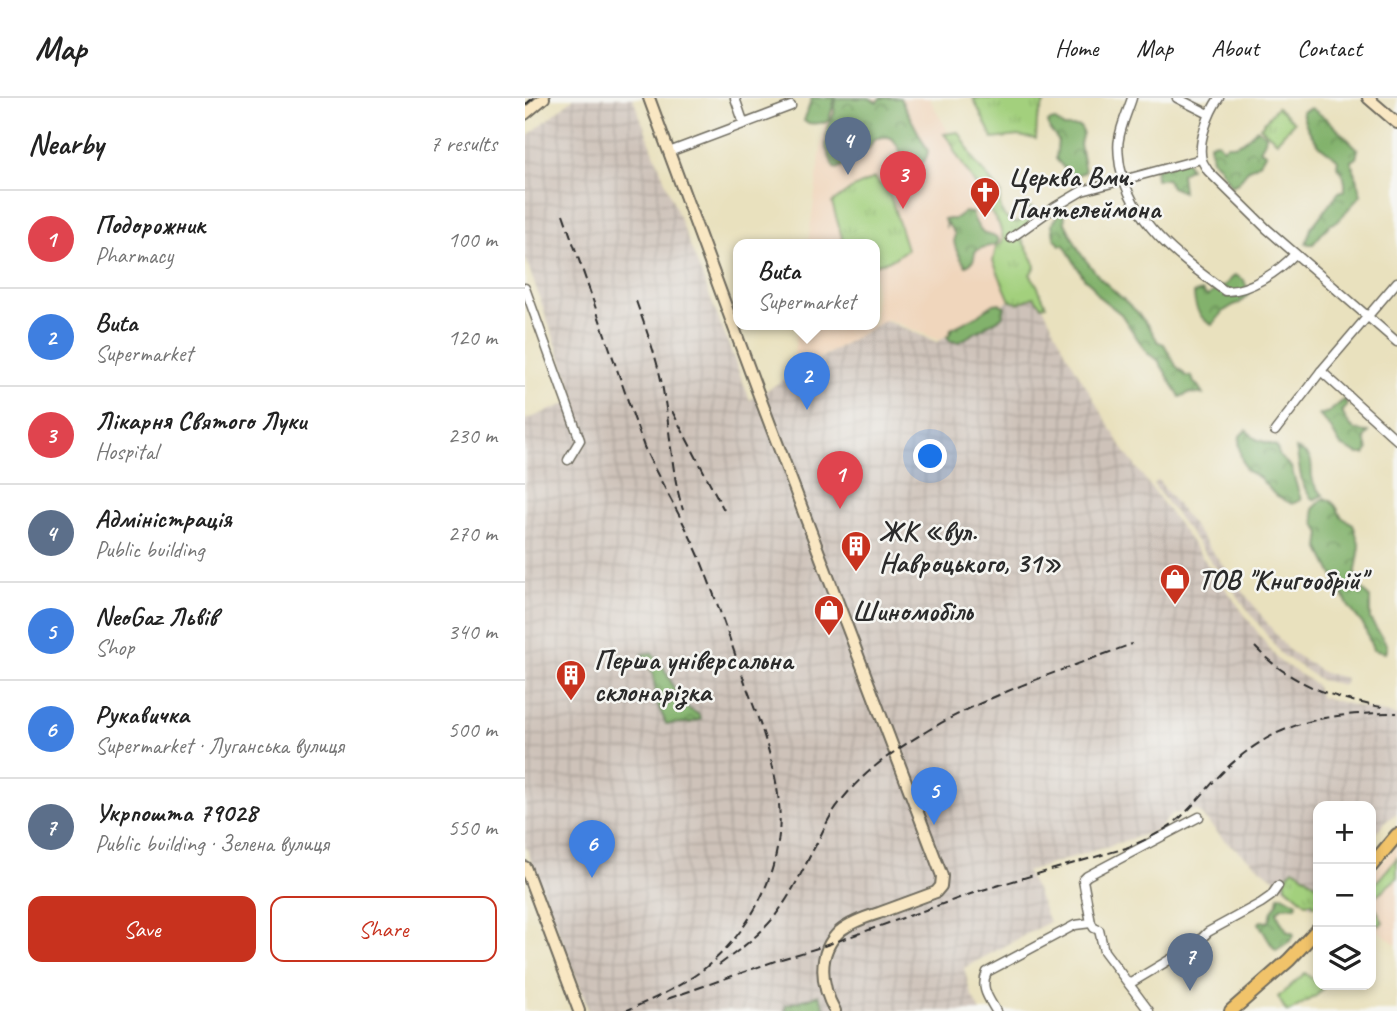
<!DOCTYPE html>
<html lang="en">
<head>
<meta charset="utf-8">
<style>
  :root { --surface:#fff; --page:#f6f6f6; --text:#222; --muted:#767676; --line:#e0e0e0; --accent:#c8321e }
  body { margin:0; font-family:Caveat,sans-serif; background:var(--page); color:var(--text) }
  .controls { position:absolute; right:21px; bottom:21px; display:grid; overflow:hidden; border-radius:14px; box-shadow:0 4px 10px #0003 }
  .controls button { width:63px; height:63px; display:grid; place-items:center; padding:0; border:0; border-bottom:2px solid var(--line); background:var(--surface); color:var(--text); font:35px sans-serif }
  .you { position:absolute; left:406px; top:359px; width:24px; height:24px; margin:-18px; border:5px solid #fff; border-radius:50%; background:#1a73e8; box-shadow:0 0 0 10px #1a73e833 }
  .badge { display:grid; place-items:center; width:46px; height:46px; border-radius:50%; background:var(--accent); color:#fff; font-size:23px; font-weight:700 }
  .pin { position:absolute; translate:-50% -58px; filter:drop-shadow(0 2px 4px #0008) }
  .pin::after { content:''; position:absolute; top:37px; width:24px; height:21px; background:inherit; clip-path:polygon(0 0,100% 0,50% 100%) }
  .popup { position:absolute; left:208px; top:141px; width:147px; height:91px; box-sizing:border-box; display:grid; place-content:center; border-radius:14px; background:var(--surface); filter:drop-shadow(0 2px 5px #0005); font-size:23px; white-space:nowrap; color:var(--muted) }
  .popup b { font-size:26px; color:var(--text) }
  .popup::after { content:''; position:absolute; left:50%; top:100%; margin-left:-14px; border:14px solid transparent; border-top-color:var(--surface) }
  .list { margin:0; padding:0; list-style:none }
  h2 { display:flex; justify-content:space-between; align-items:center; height:91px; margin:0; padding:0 28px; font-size:30px }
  h2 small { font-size:23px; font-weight:400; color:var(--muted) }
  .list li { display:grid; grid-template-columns:46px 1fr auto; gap:21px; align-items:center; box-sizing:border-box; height:98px; padding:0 28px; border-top:2px solid var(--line) }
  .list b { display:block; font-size:26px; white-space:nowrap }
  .list p { margin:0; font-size:23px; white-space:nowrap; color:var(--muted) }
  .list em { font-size:23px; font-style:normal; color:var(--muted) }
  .actions { display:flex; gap:14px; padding:21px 28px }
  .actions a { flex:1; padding:16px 0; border:2px solid var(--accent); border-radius:14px; text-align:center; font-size:24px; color:var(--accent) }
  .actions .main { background:var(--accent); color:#fff }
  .icon { flex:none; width:38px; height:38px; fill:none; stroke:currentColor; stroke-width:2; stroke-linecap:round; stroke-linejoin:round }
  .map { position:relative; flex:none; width:872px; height:913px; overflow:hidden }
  header { display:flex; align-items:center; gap:42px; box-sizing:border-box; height:98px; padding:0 35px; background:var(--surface); border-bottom:2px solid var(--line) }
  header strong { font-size:33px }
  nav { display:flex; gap:38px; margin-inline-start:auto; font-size:24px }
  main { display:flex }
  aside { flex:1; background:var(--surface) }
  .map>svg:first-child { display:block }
  .built { fill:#f0d6bc }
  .industrial { fill:url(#industrial-grid) }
  .grass { fill:url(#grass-tufts); stroke:#677e54; stroke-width:2 }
  .forest { fill:url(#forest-crowns); stroke:#566e4c; stroke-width:2 }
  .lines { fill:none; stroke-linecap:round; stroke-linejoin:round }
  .street-casing { stroke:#6e6b5e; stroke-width:11 }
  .secondary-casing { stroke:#6e6b5e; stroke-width:14 }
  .primary-casing { stroke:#6e6b5e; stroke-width:16 }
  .street { stroke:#fff; stroke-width:8 }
  .secondary { stroke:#f9e7c3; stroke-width:10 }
  .primary { stroke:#f1c36a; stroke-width:12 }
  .tram { stroke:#2b2b2b; stroke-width:2 }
  .rail { stroke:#2b2b2b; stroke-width:2; stroke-dasharray:10 5; stroke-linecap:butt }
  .labels { text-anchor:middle; stroke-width:5; stroke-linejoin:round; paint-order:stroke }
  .poi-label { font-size:28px; font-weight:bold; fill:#2b2b2b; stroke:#f6f6f2; text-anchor:start }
</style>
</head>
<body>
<header>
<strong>Map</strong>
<nav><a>Home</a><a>Map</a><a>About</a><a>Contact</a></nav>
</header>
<main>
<aside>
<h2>Nearby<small>7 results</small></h2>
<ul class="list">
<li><span class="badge" style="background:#e0444e">1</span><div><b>Подорожник</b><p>Pharmacy</p></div><em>100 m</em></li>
<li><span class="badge" style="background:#3f7fe0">2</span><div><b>Buta</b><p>Supermarket</p></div><em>120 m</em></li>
<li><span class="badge" style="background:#e0444e">3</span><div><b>Лікарня Святого Луки</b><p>Hospital</p></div><em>230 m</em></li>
<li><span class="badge" style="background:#5c6f8a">4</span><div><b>Адміністрація</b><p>Public building</p></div><em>270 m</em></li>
<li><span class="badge" style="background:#3f7fe0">5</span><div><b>NeoGaz Львів</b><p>Shop</p></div><em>340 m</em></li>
<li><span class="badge" style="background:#3f7fe0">6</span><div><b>Рукавичка</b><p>Supermarket · Луганська вулиця</p></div><em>500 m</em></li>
<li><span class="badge" style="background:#5c6f8a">7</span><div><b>Укрпошта 79028</b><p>Public building · Зелена вулиця</p></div><em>550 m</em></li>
</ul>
<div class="actions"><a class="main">Save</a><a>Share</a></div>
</aside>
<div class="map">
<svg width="872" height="913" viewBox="0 0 872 913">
  <defs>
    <pattern id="industrial-grid" width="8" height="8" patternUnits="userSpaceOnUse" patternTransform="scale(1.75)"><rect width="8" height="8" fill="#cec2b9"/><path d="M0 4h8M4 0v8" fill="none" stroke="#b1a79f"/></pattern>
    <pattern id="grass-tufts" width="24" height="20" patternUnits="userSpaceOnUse" patternTransform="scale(1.75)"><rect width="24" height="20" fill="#a3d07d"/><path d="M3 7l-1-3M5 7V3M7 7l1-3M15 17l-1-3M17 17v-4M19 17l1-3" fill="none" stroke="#8cb36c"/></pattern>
    <pattern id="forest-crowns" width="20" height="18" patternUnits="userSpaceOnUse" patternTransform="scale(1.75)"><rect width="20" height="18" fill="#82b26c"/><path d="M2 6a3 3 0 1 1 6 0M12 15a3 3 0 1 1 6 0" fill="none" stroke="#6b9159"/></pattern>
  </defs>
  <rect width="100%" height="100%" fill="#f6f6f2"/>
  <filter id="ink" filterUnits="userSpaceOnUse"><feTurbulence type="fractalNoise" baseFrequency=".0143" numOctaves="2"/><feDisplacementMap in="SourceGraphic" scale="14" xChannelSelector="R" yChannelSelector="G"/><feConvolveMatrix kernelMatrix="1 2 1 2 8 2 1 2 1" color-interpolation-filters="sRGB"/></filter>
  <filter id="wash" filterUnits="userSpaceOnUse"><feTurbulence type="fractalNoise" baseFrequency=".00686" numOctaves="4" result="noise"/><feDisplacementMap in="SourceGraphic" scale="28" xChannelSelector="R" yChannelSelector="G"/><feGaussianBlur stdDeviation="1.57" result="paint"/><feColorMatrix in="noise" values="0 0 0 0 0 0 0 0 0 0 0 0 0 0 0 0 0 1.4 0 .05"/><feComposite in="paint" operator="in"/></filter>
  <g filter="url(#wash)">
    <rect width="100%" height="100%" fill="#e9e1be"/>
    <g class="built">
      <polygon points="303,0 404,0 510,187 414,242 362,221 266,277 273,226 350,226 350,146 283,146"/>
      <polygon points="872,747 872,847 846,827 846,777"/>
    </g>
    <g class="industrial">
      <polygon points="49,0 108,0 225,302 360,222 412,244 508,189 542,256 600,354 753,562 790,586 795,599 872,618 872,715 861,723 846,740 846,708 793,708 793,800 786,809 699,742 672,712 647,716 631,733 501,774 511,792 524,824 439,870 446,896 455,913 64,913 0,747 0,322 51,302 0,159 0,40"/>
      <polygon points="633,382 762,551 799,575 821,580 819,587 795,582 756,556 628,386"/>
    </g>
    <g class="grass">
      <polygon points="448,0 515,0 519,5 512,23 511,41 493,38 468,41"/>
      <polygon points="752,9 769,24 752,43 735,29"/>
      <path d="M433,34L437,39L450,64L476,95C473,109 475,118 489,125L494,124L500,114L506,109L509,113L501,129L493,135L509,163L510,170L505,176L512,187L521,207L517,208L509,199L493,205L485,203L468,163L471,149L477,144L478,140L474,126L459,105L449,84L429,53L428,47L419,36Z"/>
      <polygon points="349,80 365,97 382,151 368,161 350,167 350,146 319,146 307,105 326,91"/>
      <polygon points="872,760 872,780 846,802 858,824 854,828 846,820 846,789 856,779"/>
      <polygon points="768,771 772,772 793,788 793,808 788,807 788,804 781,805 761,788 760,779"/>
      <polygon points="780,875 798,890 792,897 765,913 761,913 753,899"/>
    </g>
    <g class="forest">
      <path d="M287,0H310L304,22L300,25C292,24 285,28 279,23Z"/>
      <path d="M311,0H344L352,4L355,0H375L403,53C401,68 390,70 377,73L369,61L376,56C369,39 366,36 349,41L344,50L336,54L313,71L309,70L301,50L302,30L309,16Z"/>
      <path d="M786,10L803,22L833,51L831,60L826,63L836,97L812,124L804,127L788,146H781L786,130L814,94L820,92C821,82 819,75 812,68L813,62C809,57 805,56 800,52C789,44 779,26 777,13Z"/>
      <polygon points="529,22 539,29 555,29 558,34 555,46 560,74 548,78 544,76 531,61 533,42 525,32 523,24"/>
      <path d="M732,31L741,37L740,43L735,52L741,55L732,67L724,71L713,85L706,88L694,68L687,62L685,45L693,44L698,50L702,47C716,48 723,40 732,31Z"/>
      <polygon points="660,60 665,70 656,76 658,94 646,89 642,81 631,81 630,67 642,68 649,61"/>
      <polygon points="539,110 540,125 556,156 575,180 611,213 625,230 633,244 639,246 651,268 661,278 667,279 669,285 673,288 678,296 664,295 655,299 633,262 622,255 596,216 573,198 567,187 559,180 539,147 535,147 529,139 527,126"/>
      <path d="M439,114L447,115C450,124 454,134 464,137C474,140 467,135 474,142C471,149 467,147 461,149C457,149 453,152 450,154C449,162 448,165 441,168C435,160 426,147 430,136L422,125L421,128L419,121H429Z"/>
      <path d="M710,177L719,182L724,196L715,205L709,207L699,213L687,227C675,221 669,209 669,195L677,193L682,198L700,187Z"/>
      <polygon points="475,205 476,207 480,208 479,214 477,219 434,244 425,243 422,238 425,236 426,231 448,220 469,206"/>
      <path d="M820,301L822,308L817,314C824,329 827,334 844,334L840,341L843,352L840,356H833L816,348L805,329L794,317L804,314Z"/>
      <polygon points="721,332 731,341 751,348 755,359 766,369 776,402 767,406 749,396 735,380 721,372 716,359 714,347 715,338"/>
      <path d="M771,351C796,360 781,372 790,388C792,392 795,394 798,397L788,402C773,385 776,371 771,351Z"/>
      <path d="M799,400C809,404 812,408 816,419L828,426L835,449L830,478L837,482V490L845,500V521L862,548L860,555L848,552L839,528L824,509L794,449L796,435L790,426L788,411Z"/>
      <polygon points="127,555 137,566 157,607 173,616 176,621 165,625 141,626 132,605 128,576 117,556"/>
      <path d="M758,797L772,805L771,808L757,809L752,813L755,822L763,834H767L769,837L765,843L751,852C747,849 737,831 734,825L736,823L743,824C747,820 745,818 747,813C751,805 753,809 754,798Z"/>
      <polygon points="294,897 301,913 260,913 261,907"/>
    </g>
  </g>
  <g filter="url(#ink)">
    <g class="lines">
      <g class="street-casing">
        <g id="street">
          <polyline points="210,0 219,26"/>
          <path d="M607,0C603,13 596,27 594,41C592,49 594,60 595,68C607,126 655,160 700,193C724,194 754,173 770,156"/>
          <polyline points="652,0 684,16"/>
          <path d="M694,0C684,14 672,45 677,62C678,66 681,69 683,73L742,131L872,244"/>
          <polyline points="144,54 266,8"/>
          <polyline points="486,140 530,109 557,93 676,61"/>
          <polyline points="0,190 55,342 43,362"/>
          <polyline points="796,273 872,342"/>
          <polyline points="750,333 796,273 872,184"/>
          <polyline points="604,886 671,846 683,834 736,805 746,798 753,788"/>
          <path d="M471,913C463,899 455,890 462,874L550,827L566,825"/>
          <polyline points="624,913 579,853 574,832 569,830 566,825 558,782 562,778 674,719"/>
        </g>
      </g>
      <g class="secondary-casing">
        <g id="secondary">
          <path d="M124,0L232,292L417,778L416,788L411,794C392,801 373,808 354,815C341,819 326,824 315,833C291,855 296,888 310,913"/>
          <polyline points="843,0 872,25"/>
          <polyline points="0,16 19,0"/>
          <polyline points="0,769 54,913"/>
        </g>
      </g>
      <g class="primary-casing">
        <g id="primary">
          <polyline points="846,768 872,737"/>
          <polyline points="706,913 764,862 793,831"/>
        </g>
      </g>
      <use href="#street" class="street"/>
      <use href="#secondary" class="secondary"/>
      <use href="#primary" class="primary"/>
      <polyline class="tram" points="0,7 8,0"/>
      <g class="rail">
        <path d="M38,116L119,349C136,386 158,421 174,458C190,498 204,539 218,579C233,620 250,662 254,706C260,768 228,831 180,870C157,888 127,902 100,913"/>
        <path d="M111,203C122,234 134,265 139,298C146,336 146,375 158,412"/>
        <polyline points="147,313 199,412"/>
        <path d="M730,549C764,585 808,601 857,609"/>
        <path d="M194,867C214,852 234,838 250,818C265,798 276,776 287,754C297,737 303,718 316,703C339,673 370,652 402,633C467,595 537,572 607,546"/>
        <path d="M142,901L253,862L296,849L454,793L601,750C621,742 642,732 657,718C673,703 686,685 702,670C753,622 804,615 872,615"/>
      </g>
    </g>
  </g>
  <defs>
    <g id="church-pin" transform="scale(1.575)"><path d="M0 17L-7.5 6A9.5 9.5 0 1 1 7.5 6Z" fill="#c8321e" stroke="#f6f6f2"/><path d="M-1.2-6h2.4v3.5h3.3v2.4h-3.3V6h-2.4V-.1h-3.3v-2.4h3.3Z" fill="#fff"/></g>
    <g id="building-pin" transform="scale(1.575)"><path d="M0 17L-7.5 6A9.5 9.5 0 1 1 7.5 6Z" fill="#c8321e" stroke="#f6f6f2"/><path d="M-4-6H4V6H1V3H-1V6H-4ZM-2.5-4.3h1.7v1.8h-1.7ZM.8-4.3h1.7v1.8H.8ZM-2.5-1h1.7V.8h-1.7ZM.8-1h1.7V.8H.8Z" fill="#fff"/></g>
    <g id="shop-pin" transform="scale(1.575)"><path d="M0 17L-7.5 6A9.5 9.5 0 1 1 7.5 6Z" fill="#c8321e" stroke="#f6f6f2"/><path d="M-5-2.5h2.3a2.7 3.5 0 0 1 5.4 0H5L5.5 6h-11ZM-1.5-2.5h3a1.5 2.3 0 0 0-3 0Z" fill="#fff"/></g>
  </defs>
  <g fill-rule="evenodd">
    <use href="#church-pin" x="460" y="94"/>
    <use href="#building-pin" x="331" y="448"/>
    <use href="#shop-pin" x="650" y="481"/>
    <use href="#shop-pin" x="304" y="512"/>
    <use href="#building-pin" x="46" y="577"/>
  </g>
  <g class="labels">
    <g class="poi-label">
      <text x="483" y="88">Церква Вмч.<tspan x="483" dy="32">Пантелеймона</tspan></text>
      <text x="354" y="442">ЖК «вул.<tspan x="354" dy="32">Навроцького, 31»</tspan></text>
      <text x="673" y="491">ТОВ "Книгообрiй"</text>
      <text x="327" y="522">Шиномобіль</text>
      <text x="69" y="571">Перша універсальна<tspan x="69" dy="32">склонарізка</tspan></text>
    </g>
  </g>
</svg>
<div class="controls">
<button>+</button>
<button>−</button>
<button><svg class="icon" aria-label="layers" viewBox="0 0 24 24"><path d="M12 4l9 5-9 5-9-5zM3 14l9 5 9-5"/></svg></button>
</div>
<div class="you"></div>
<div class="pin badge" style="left:315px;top:411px;background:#e0444e">1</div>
<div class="pin badge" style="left:282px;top:312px;background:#3f7fe0">2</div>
<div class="popup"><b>Buta</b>Supermarket</div>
<div class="pin badge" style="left:378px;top:111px;background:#e0444e">3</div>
<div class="pin badge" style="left:323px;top:77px;background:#5c6f8a">4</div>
<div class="pin badge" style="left:409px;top:727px;background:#3f7fe0">5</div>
<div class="pin badge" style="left:67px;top:780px;background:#3f7fe0">6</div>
<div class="pin badge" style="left:665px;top:893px;background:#5c6f8a">7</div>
</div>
</main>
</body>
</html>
